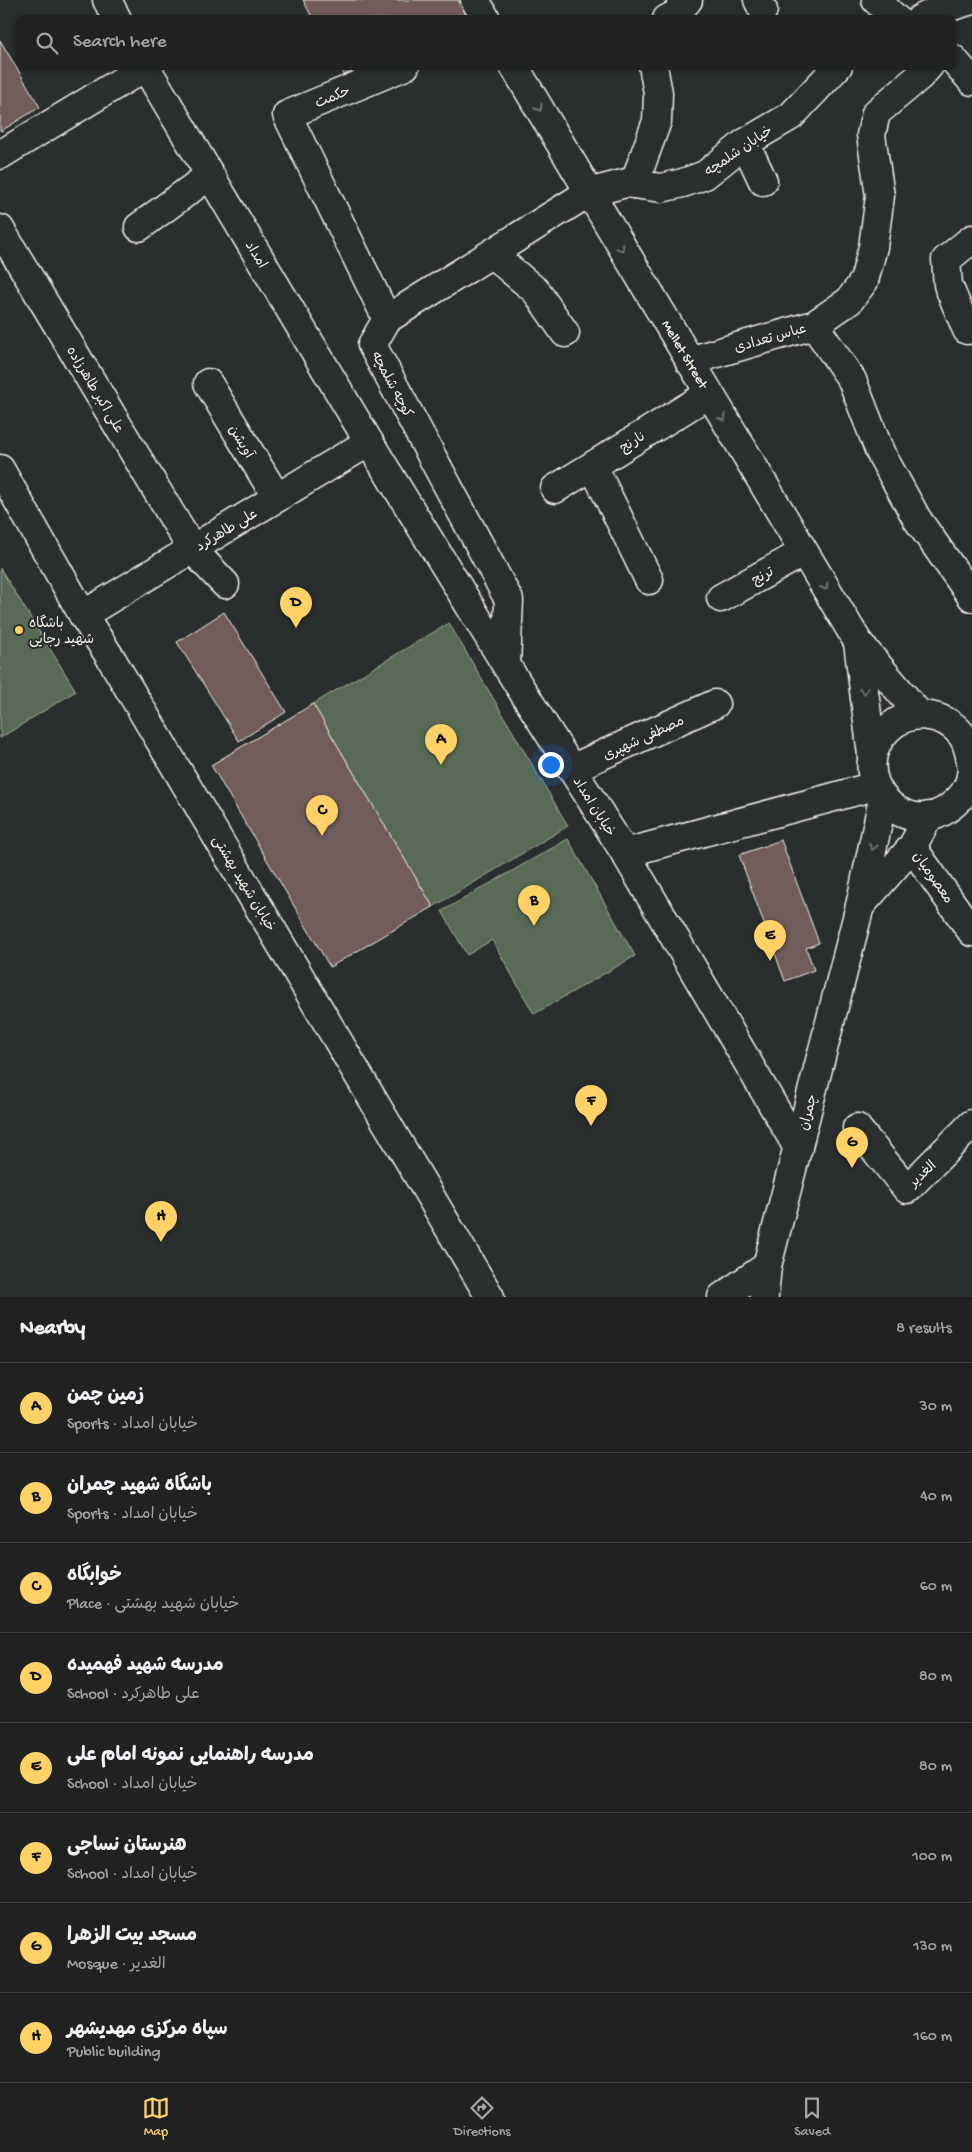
<!DOCTYPE html>
<html lang="en">
<head>
<meta charset="utf-8">
<style>
  :root { --surface:#202222; --page:#2d2f2f; --text:#f1f3f6; --muted:#a2a4a5; --line:#3d3f40; --accent:#ffd166 }
  body { margin:0; font-family:"Gochi Hand","Playpen Sans Arabic",sans-serif; background:var(--page); color:var(--text) }
  .you { position:absolute; left:550px; top:764px; width:18px; height:18px; margin:-12px; border:4px solid #fff; border-radius:50%; background:#1a73e8; box-shadow:0 0 0 8px #1a73e833 }
  .badge { display:grid; place-items:center; width:32px; height:32px; border-radius:50%; background:var(--accent); color:#111; font-size:16px; font-weight:700 }
  .pin { position:absolute; translate:-50% -41px; filter:drop-shadow(0 1px 2px #0008) }
  .pin::after { content:''; position:absolute; top:26px; width:18px; height:15px; background:inherit; clip-path:polygon(0 0,100% 0,50% 100%) }
  .list { margin:0; padding:0; list-style:none }
  h2 { display:flex; justify-content:space-between; align-items:center; height:65px; margin:0; padding:0 20px; font-size:21px }
  h2 small { font-size:16px; font-weight:400; color:var(--muted) }
  .list li { display:grid; grid-template-columns:32px 1fr auto; gap:15px; align-items:center; box-sizing:border-box; height:90px; padding:0 20px; border-top:1px solid var(--line) }
  .list b { display:block; font-size:19px; white-space:nowrap }
  .list p { margin:0; font-size:16px; white-space:nowrap; color:var(--muted) }
  .list em { font-size:16px; font-style:normal; color:var(--muted) }
  .icon { flex:none; width:28px; height:28px; fill:none; stroke:currentColor; stroke-width:2; stroke-linecap:round; stroke-linejoin:round }
  .map { position:relative; flex:none; width:972px; height:1297px; overflow:hidden }
  .search { position:absolute; background:var(--surface); box-shadow:0 1px 4px #0004; left:15px; right:15px; top:15px; height:55px; display:flex; align-items:center; gap:12px; box-sizing:border-box; padding:0 18px; border-radius:10px; color:var(--muted); font-size:19px }
  .sheet { height:785px; background:var(--surface) }
  nav { display:flex; justify-content:space-around; align-items:center; box-sizing:border-box; height:70px; border-top:1px solid var(--line); background:var(--surface); font-size:14px; color:var(--muted) }
  nav a { display:grid; justify-items:center; gap:2px }
  nav .on { color:var(--accent) }
  .map>svg:first-child { display:block }
  .green { fill:#596b54; stroke:#a6ae9e }
  .building { fill:#6f5c5a; stroke:#f4f1e8 }
  .lines { fill:none; stroke-linecap:round; stroke-linejoin:round }
  .minor-casing { stroke:#f4f1e8; stroke-width:31 }
  .minor { stroke:#2a2d2e; stroke-width:28 }
  .oneway { stroke:#71726f }
  .poi-dot { fill:#ffd166; stroke:#2a2d2e; stroke-width:2 }
  .labels { text-anchor:middle; stroke-width:4; stroke-linejoin:round; paint-order:stroke }
  .street-label { font-size:14px; fill:#f4f1e8; stroke:#2a2d2e }
  .poi-label { font-size:14px; fill:#f4f1e8; stroke:#2a2d2e; text-anchor:start }
</style>
</head>
<body>
<div class="map">
<svg width="972" height="1297" viewBox="0 0 972 1297">
  <rect width="100%" height="100%" fill="#2a2d2e"/>
  <filter id="ink" filterUnits="userSpaceOnUse"><feTurbulence type="fractalNoise" baseFrequency=".02" numOctaves="2"/><feDisplacementMap in="SourceGraphic" scale="10" xChannelSelector="R" yChannelSelector="G"/><feConvolveMatrix kernelMatrix="1 2 1 2 8 2 1 2 1" color-interpolation-filters="sRGB"/></filter>
  <g filter="url(#ink)">
    <g class="green">
      <polygon points="0,568 76,691 0,738"/>
      <polygon points="449,623 568,826 433,907 313,704"/>
      <polygon points="568,839 635,956 534,1014 492,940 467,955 442,911"/>
    </g>
    <g class="building">
      <polygon points="303,0 458,0 470,19 313,19"/>
      <polygon points="0,40 40,107 1,131 0,130"/>
      <polygon points="339,66 367,66 345,76"/>
      <polygon points="224,612 286,712 239,741 177,642"/>
      <polygon points="313,704 433,907 330,967 211,765"/>
      <polygon points="781,840 819,943 806,948 814,970 785,981 739,855"/>
    </g>
    <g class="lines">
      <g class="minor-casing">
        <g id="minor">
          <polyline points="107,0 117,19"/>
          <polyline points="475,0 486,19"/>
          <polyline points="758,0 763,10"/>
          <polyline points="876,0 896,19"/>
          <polyline points="667,19 675,15 688,0"/>
          <polyline points="920,19 937,11 972,0"/>
          <polyline points="953,59 972,81"/>
          <polyline points="145,66 369,442 506,665 625,853 798,1148"/>
          <path id="s1" d="M514,66L858,642L919,714"/>
          <polyline points="745,143 763,181"/>
          <polyline points="0,155 145,67"/>
          <polyline points="634,184 657,121 658,93 653,66"/>
          <polyline points="139,227 210,175"/>
          <polyline points="0,229 192,549 225,584"/>
          <polyline points="492,254 536,291 565,333"/>
          <polyline points="387,319 287,115 405,66"/>
          <polyline points="814,325 852,380 880,452 917,519 972,597"/>
          <polyline points="967,330 948,285 946,260 972,239"/>
          <polyline points="689,361 814,325 849,301 864,281 873,247 880,196 871,135 876,113 920,76 929,66"/>
          <polyline points="208,383 277,498"/>
          <polyline points="593,466 649,580"/>
          <polyline points="0,469 83,615 112,660 490,1297"/>
          <polyline points="555,489 709,394"/>
          <polyline points="721,598 804,552"/>
          <polyline points="83,615 369,442"/>
          <polyline points="858,642 872,755"/>
          <polyline points="506,665 509,600 372,345 387,319 588,193 626,183 661,188 683,183 705,175 745,143 791,116 838,66"/>
          <path d="M972,768C970,756 969,745 962,735C944,712 909,708 888,729C842,773 902,844 950,807C965,795 970,787 972,769"/>
          <polyline points="571,769 715,704"/>
          <polyline points="883,799 860,906 912,847 929,816"/>
          <polyline points="912,847 972,932"/>
          <polyline points="625,853 875,786"/>
          <polyline points="857,1128 907,1189 972,1124"/>
          <polyline points="722,1297 767,1266 860,906"/>
          <polyline points="764,1297 767,1266"/>
        </g>
      </g>
      <use href="#minor" class="minor"/>
    </g>
    <defs><path id="oneway-chevron" d="M-2-3.5L2.5 0L-2 3.5" fill="none" stroke-width="1.6" stroke-linecap="round" stroke-linejoin="round" transform="scale(1.25)"/></defs>
    <g class="oneway">
      <use href="#oneway-chevron" transform="translate(539 108) rotate(60)"/>
      <use href="#oneway-chevron" transform="translate(621 248) rotate(59)"/>
      <use href="#oneway-chevron" transform="translate(723 418) rotate(59)"/>
      <use href="#oneway-chevron" transform="translate(825 587) rotate(59)"/>
      <use href="#oneway-chevron" transform="translate(864 691) rotate(83)"/>
      <use href="#oneway-chevron" transform="translate(873 847) rotate(102)"/>
    </g>
  </g>
  <circle class="poi-dot" cx="19" cy="630" r="5"/>
  <g class="labels">
    <g class="street-label">
      <text transform="translate(332 96) rotate(-22)" y="5">حکمت</text>
      <text transform="translate(738 150) rotate(-34)" y="5">خیابان شلمچه</text>
      <text transform="translate(257 254) rotate(59)" y="5">امداد</text>
      <text transform="translate(770 337) rotate(-16)" y="5">عباس تعدادی</text>
      <text dy="5" stroke="none"><textPath href="#s1" startOffset="335">Mellet Street</textPath></text>
      <text transform="translate(393 384) rotate(62)" y="5">کوچه شلمچه</text>
      <text transform="translate(96 389) rotate(59)" y="5">علی اکبر طاهرزاده</text>
      <text transform="translate(242 441) rotate(59)" y="5">آویشن</text>
      <text transform="translate(632 441) rotate(-32)" y="5">نارنج</text>
      <text transform="translate(226 529) rotate(-31)" y="5">علی طاهرکرد</text>
      <text transform="translate(762 575) rotate(-29)" y="5">ترنج</text>
      <text transform="translate(643 737) rotate(-25)" y="5">مصطفی شهپری</text>
      <text transform="translate(595 806) rotate(58)" y="5">خیابان امداد</text>
      <text transform="translate(934 877) rotate(55)" y="5">معصومیان</text>
      <text transform="translate(245 883) rotate(59)" y="5">خیابان شهید بهشتی</text>
      <text transform="translate(807 1112) rotate(-75)" y="5">چمران</text>
      <text transform="translate(922 1173) rotate(-43)" y="5">الغدیر</text>
    </g>
    <g class="poi-label">
      <text x="29" y="627">باشگاه<tspan x="29" dy="16">شهید رجایی</tspan></text>
    </g>
  </g>
</svg>
<div class="you"></div>
<div class="pin badge" style="left:441px;top:765px">A</div>
<div class="pin badge" style="left:534px;top:926px">B</div>
<div class="pin badge" style="left:322px;top:836px">C</div>
<div class="pin badge" style="left:296px;top:628px">D</div>
<div class="pin badge" style="left:770px;top:961px">E</div>
<div class="pin badge" style="left:591px;top:1126px">F</div>
<div class="pin badge" style="left:852px;top:1168px">G</div>
<div class="pin badge" style="left:161px;top:1242px">H</div>
<div class="search"><svg class="icon" aria-label="search" viewBox="0 0 24 24"><circle cx="10" cy="10" r="6"/><path d="M15 15l6 6"/></svg>Search here</div>
</div>
<section class="sheet">
<h2>Nearby<small>8 results</small></h2>
<ul class="list">
<li><span class="badge">A</span><div><b>زمین چمن</b><p>Sports · خیابان امداد</p></div><em>30 m</em></li>
<li><span class="badge">B</span><div><b>باشگاه شهید چمران</b><p>Sports · خیابان امداد</p></div><em>40 m</em></li>
<li><span class="badge">C</span><div><b>خوابگاه</b><p>Place · خیابان شهید بهشتی</p></div><em>60 m</em></li>
<li><span class="badge">D</span><div><b>مدرسه شهید فهمیده</b><p>School · علی طاهرکرد</p></div><em>80 m</em></li>
<li><span class="badge">E</span><div><b>مدرسه راهنمایی نمونه امام علی</b><p>School · خیابان امداد</p></div><em>80 m</em></li>
<li><span class="badge">F</span><div><b>هنرستان نساجی</b><p>School · خیابان امداد</p></div><em>100 m</em></li>
<li><span class="badge">G</span><div><b>مسجد بیت الزهرا</b><p>Mosque · الغدیر</p></div><em>130 m</em></li>
<li><span class="badge">H</span><div><b>سپاه مرکزی مهدیشهر</b><p>Public building</p></div><em>160 m</em></li>
</ul>
</section>
<nav>
<a class="on"><svg class="icon" aria-label="map" viewBox="0 0 24 24"><path d="M3 6l6-2 6 2 6-2v14l-6 2-6-2-6 2zM9 4v14M15 6v14"/></svg>Map</a>
<a><svg class="icon" aria-label="directions" viewBox="0 0 24 24"><path d="M12 3l9 9-9 9-9-9zM9 14v-3h6M13 9l2 2-2 2"/></svg>Directions</a>
<a><svg class="icon" aria-label="saved" viewBox="0 0 24 24"><path d="M7 4h10v16l-5-4-5 4z"/></svg>Saved</a>
</nav>
</body>
</html>
